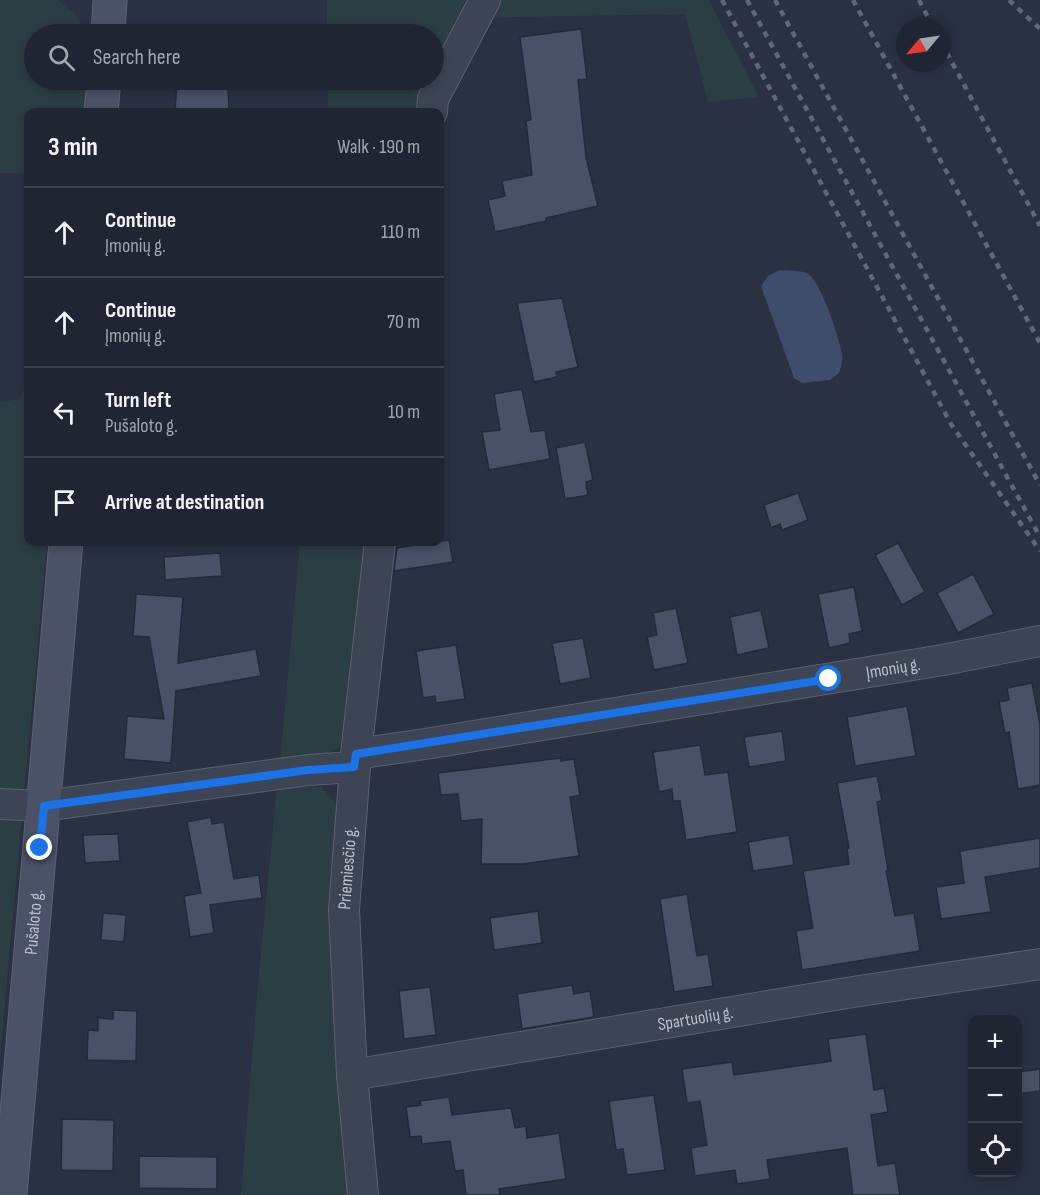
<!DOCTYPE html>
<html lang="en">
<head>
<meta charset="utf-8">
<style>
  :root { --surface:#1f2532; --page:#272d3a; --text:#f1f3f6; --muted:#a1a5ac; --line:#3c424d }
  body { margin:0; font-family:"Sofia Sans Condensed",sans-serif; background:var(--page); color:var(--text) }
  .controls { position:absolute; right:18px; bottom:18px; display:grid; overflow:hidden; border-radius:12px; box-shadow:0 3px 9px #0003 }
  .controls button { width:54px; height:54px; display:grid; place-items:center; padding:0; border:0; border-bottom:2px solid var(--line); background:var(--surface); color:var(--text); font:30px sans-serif }
  .compass { position:absolute; left:896px; top:18px; width:54px; height:54px; border-radius:50%; background:var(--surface); box-shadow:0 3px 9px #0003; rotate:241deg }
  .stop { position:absolute; width:18px; height:18px; margin:-14px; border:4px solid #1a73e8; border-radius:50%; background:#fff }
  .stop.end { background:#1a73e8; border-color:#fff; box-shadow:0 2px 6px #0008 }
  .list { margin:0; padding:0; list-style:none }
  h2 { display:flex; justify-content:space-between; align-items:center; height:78px; margin:0; padding:0 24px; font-size:26px }
  h2 small { font-size:20px; font-weight:400; color:var(--muted) }
  .list li { display:grid; grid-template-columns:39px 1fr auto; gap:18px; align-items:center; box-sizing:border-box; height:90px; padding:0 24px; border-top:2px solid var(--line) }
  .list b { display:block; font-size:22px; white-space:nowrap }
  .list p { margin:0; font-size:20px; white-space:nowrap; color:var(--muted) }
  .list em { font-size:20px; font-style:normal; color:var(--muted) }
  .icon { flex:none; width:33px; height:33px; fill:none; stroke:currentColor; stroke-width:2; stroke-linecap:round; stroke-linejoin:round }
  .map { position:relative; flex:none; width:1040px; height:1195px; overflow:hidden }
  .search { position:absolute; background:var(--surface); box-shadow:0 3px 9px #0003; left:24px; top:24px; width:420px; height:66px; display:flex; align-items:center; gap:15px; box-sizing:border-box; padding:0 21px; border-radius:33px; color:var(--muted); font-size:22px }
  .panel { position:absolute; background:var(--surface); box-shadow:0 3px 9px #0003; left:24px; top:108px; width:420px; height:438px; border-radius:12px }
  .map>svg:first-child { display:block }
  .green { fill:#2b3e44 }
  .water { fill:#3f4d6c }
  .building { fill:#485165; stroke:#242a3a; stroke-width:1.5 }
  .lines { fill:none; stroke-linecap:round; stroke-linejoin:round }
  .street-casing { stroke:#5b6170; stroke-width:32 }
  .secondary-casing { stroke:#5b6170; stroke-width:35 }
  .street { stroke:#3d4453; stroke-width:30 }
  .secondary { stroke:#4b5266; stroke-width:33 }
  .rail { stroke:#5f677a; stroke-width:4.5; stroke-dasharray:6 6; stroke-linecap:butt }
  .route { stroke:#1a73e8; stroke-width:8 }
  .labels { text-anchor:middle; stroke-width:6; stroke-linejoin:round; paint-order:stroke }
  .street-label { font-size:18px; fill:#babfcc; stroke:#222838 }
</style>
</head>
<body>
<div class="map">
<svg width="1040" height="1195" viewBox="0 0 1040 1195">
  <rect width="100%" height="100%" fill="#293143"/>
  <g class="green">
    <polygon points="0,0 57,0 75,14 87,34 34,34 34,80 90,80 87,112 28,112 28,173 0,173"/>
    <polygon points="327,0 709,0 759,97 708,102 685,14 463,18 434,78 434,34 327,34"/>
    <polygon points="328,80 433,80 418,112 328,112"/>
    <polygon points="28,378 28,542 47,542 0,1058 0,402 20,399"/>
    <polygon points="300,542 365,542 344,745 324,756 280,761"/>
    <polygon points="302,784 321,787 337,805 354,1195 241,1195 257,994 277,786"/>
  </g>
  <path class="water" d="M780,270C789,271 801,270 808,274C821,282 840,339 842,355C843,361 841,367 839,373L830,380L802,383L794,378L761,286L768,276Z"/>
  <g class="building">
    <polygon points="581,29 587,79 578,80 586,157 598,206 546,218 546,221 495,232 488,200 505,196 502,181 532,175 526,121 531,120 520,37"/>
    <polygon points="177,80 212,80 212,87 228,86 229,109 175,112"/>
    <polygon points="562,298 578,367 556,372 557,377 534,382 517,303"/>
    <polygon points="522,389 531,432 545,430 550,459 489,470 482,432 500,430 494,394"/>
    <polygon points="585,442 593,480 586,482 588,495 565,499 556,448"/>
    <polygon points="798,493 808,520 782,530 780,524 771,528 764,505"/>
    <polygon points="449,540 453,562 394,571 397,548"/>
    <polygon points="898,543 925,592 902,605 875,555"/>
    <polygon points="220,553 222,576 165,580 164,557"/>
    <polygon points="973,574 994,614 958,633 937,593"/>
    <polygon points="854,587 862,631 849,634 850,643 829,648 818,594"/>
    <polygon points="136,594 183,597 178,663 256,649 261,676 176,691 171,763 124,759 127,716 164,719 149,637 133,636"/>
    <polygon points="676,608 688,663 654,670 647,637 657,635 653,613"/>
    <polygon points="761,610 769,648 737,655 730,617"/>
    <polygon points="583,638 591,678 560,684 552,643"/>
    <polygon points="456,645 465,699 436,703 435,696 423,698 416,651"/>
    <polygon points="1032,683 1040,725 1040,785 1018,789 1009,732 1005,733 999,702 1009,700 1007,688"/>
    <polygon points="907,706 916,756 855,766 847,717"/>
    <polygon points="782,731 786,761 749,767 744,737"/>
    <polygon points="700,745 705,775 728,772 737,832 686,840 680,801 673,801 672,789 659,792 653,752"/>
    <polygon points="561,758 561,761 574,759 580,795 570,797 579,856 523,864 481,864 482,819 461,821 458,794 441,795 438,773"/>
    <polygon points="877,776 882,801 877,802 888,871 886,871 895,916 914,913 920,951 802,970 796,931 813,928 803,871 849,864 847,848 849,848 837,783"/>
    <polygon points="211,817 212,824 224,822 234,879 259,875 262,898 210,905 214,933 190,937 184,896 201,893 187,822"/>
    <polygon points="118,834 120,861 85,863 83,835"/>
    <polygon points="789,835 794,865 753,871 748,842"/>
    <polygon points="1040,838 1040,868 985,877 991,912 941,919 936,887 964,883 960,851"/>
    <polygon points="687,894 697,956 708,954 713,986 674,992 660,899"/>
    <polygon points="538,911 542,943 494,950 490,918"/>
    <polygon points="103,913 126,915 124,942 101,940"/>
    <polygon points="572,985 574,994 590,991 594,1017 522,1029 517,994"/>
    <polygon points="430,987 436,1035 404,1039 399,991"/>
    <polygon points="113,1010 137,1011 136,1061 87,1060 88,1030 98,1031 98,1018 113,1019"/>
    <polygon points="866,1034 874,1090 884,1088 888,1112 871,1115 878,1166 895,1163 900,1195 853,1195 847,1148 767,1160 770,1179 737,1184 735,1170 695,1176 691,1148 707,1145 700,1101 687,1103 682,1069 732,1062 734,1075 831,1061 828,1039"/>
    <polygon points="1040,1069 1040,1091 1017,1094 1017,1072"/>
    <polygon points="654,1095 665,1170 627,1175 623,1149 616,1150 609,1101"/>
    <polygon points="449,1097 452,1115 511,1108 515,1128 526,1126 527,1138 559,1133 566,1179 499,1189 500,1195 466,1195 463,1170 455,1171 450,1141 422,1144 421,1136 410,1137 406,1107 421,1105 420,1101"/>
    <polygon points="62,1119 114,1120 113,1171 61,1170"/>
    <polygon points="139,1156 217,1157 217,1189 139,1188"/>
  </g>
  <g class="lines">
    <g class="street-casing">
      <g id="street">
        <polyline points="432,112 433,99 485,0"/>
        <path id="s1" d="M356,754L425,744L943,660L1040,641"/>
        <polyline points="0,804 44,806 308,770 354,767"/>
        <path id="s2" d="M352,1075L853,992L1040,964"/>
        <path id="s3" d="M363,1195L352,1075L344,910L356,754L380,542"/>
      </g>
    </g>
    <g class="secondary-casing">
      <g id="secondary">
        <polyline points="108,34 110,0"/>
        <polyline points="101,112 104,80"/>
        <path id="s4" d="M10,1195L66,542"/>
      </g>
    </g>
    <use href="#street" class="street"/>
    <use href="#secondary" class="secondary"/>
    <g class="rail">
      <polyline points="722,0 951,424 1040,551"/>
      <polyline points="747,0 1040,537"/>
      <polyline points="775,0 1040,485"/>
      <polyline points="853,0 1040,343"/>
      <polyline points="919,0 933,27"/>
      <polyline points="1009,0 1040,29"/>
      <polyline points="941,42 1040,226"/>
    </g>
  </g>
  <g class="lines">
    <polyline class="route" points="40,848 44,806 308,770 354,767 356,754 829,679"/>
  </g>
  <g class="labels">
    <g class="street-label">
      <text dy="6" stroke="none"><textPath href="#s1" startOffset="544">Įmonių g.</textPath></text>
      <text dy="6" stroke="none"><textPath href="#s3" startOffset="328">Priemiesčio g.</textPath></text>
      <text dy="6" stroke="none"><textPath href="#s4" startOffset="274">Pušaloto g.</textPath></text>
      <text dy="6" stroke="none"><textPath href="#s2" startOffset="348">Spartuolių g.</textPath></text>
    </g>
  </g>
</svg>
<div class="controls">
<button>+</button>
<button>−</button>
<button><svg class="icon" aria-label="locate" viewBox="0 0 24 24"><circle cx="12" cy="12" r="6"/><path d="M12 2v4M12 18v4M2 12h4M18 12h4"/></svg></button>
</div>
<svg class="compass" viewBox="-18 -18 36 36"><path d="M0-13l5 13h-10z" fill="#e53935"/><path d="M0 13l5-13h-10z" fill="#a1a5ac"/></svg>
<div class="stop" style="left:829px;top:679px"></div>
<div class="stop end" style="left:40px;top:848px"></div>
<div class="search"><svg class="icon" aria-label="search" viewBox="0 0 24 24"><circle cx="10" cy="10" r="6"/><path d="M15 15l6 6"/></svg>Search here</div>
<section class="panel">
<h2>3 min<small>Walk · 190 m</small></h2>
<ul class="list">
<li><svg class="icon" aria-label="ahead" viewBox="0 0 24 24"><path d="M12 20V5M6 11l6-6 6 6"/></svg><div><b>Continue</b><p>Įmonių g.</p></div><em>110 m</em></li>
<li><svg class="icon" aria-label="ahead" viewBox="0 0 24 24"><path d="M12 20V5M6 11l6-6 6 6"/></svg><div><b>Continue</b><p>Įmonių g.</p></div><em>70 m</em></li>
<li><svg class="icon" aria-label="left" viewBox="0 0 24 24"><path d="M17 20v-9H6M10 6l-5 5 5 5"/></svg><div><b>Turn left</b><p>Pušaloto g.</p></div><em>10 m</em></li>
<li><svg class="icon" aria-label="arrive" viewBox="0 0 24 24"><path d="M6 21V4h12l-3 4 3 4H6"/></svg><div><b>Arrive at destination</b></div></li>
</ul>
</section>
</div>
</body>
</html>
